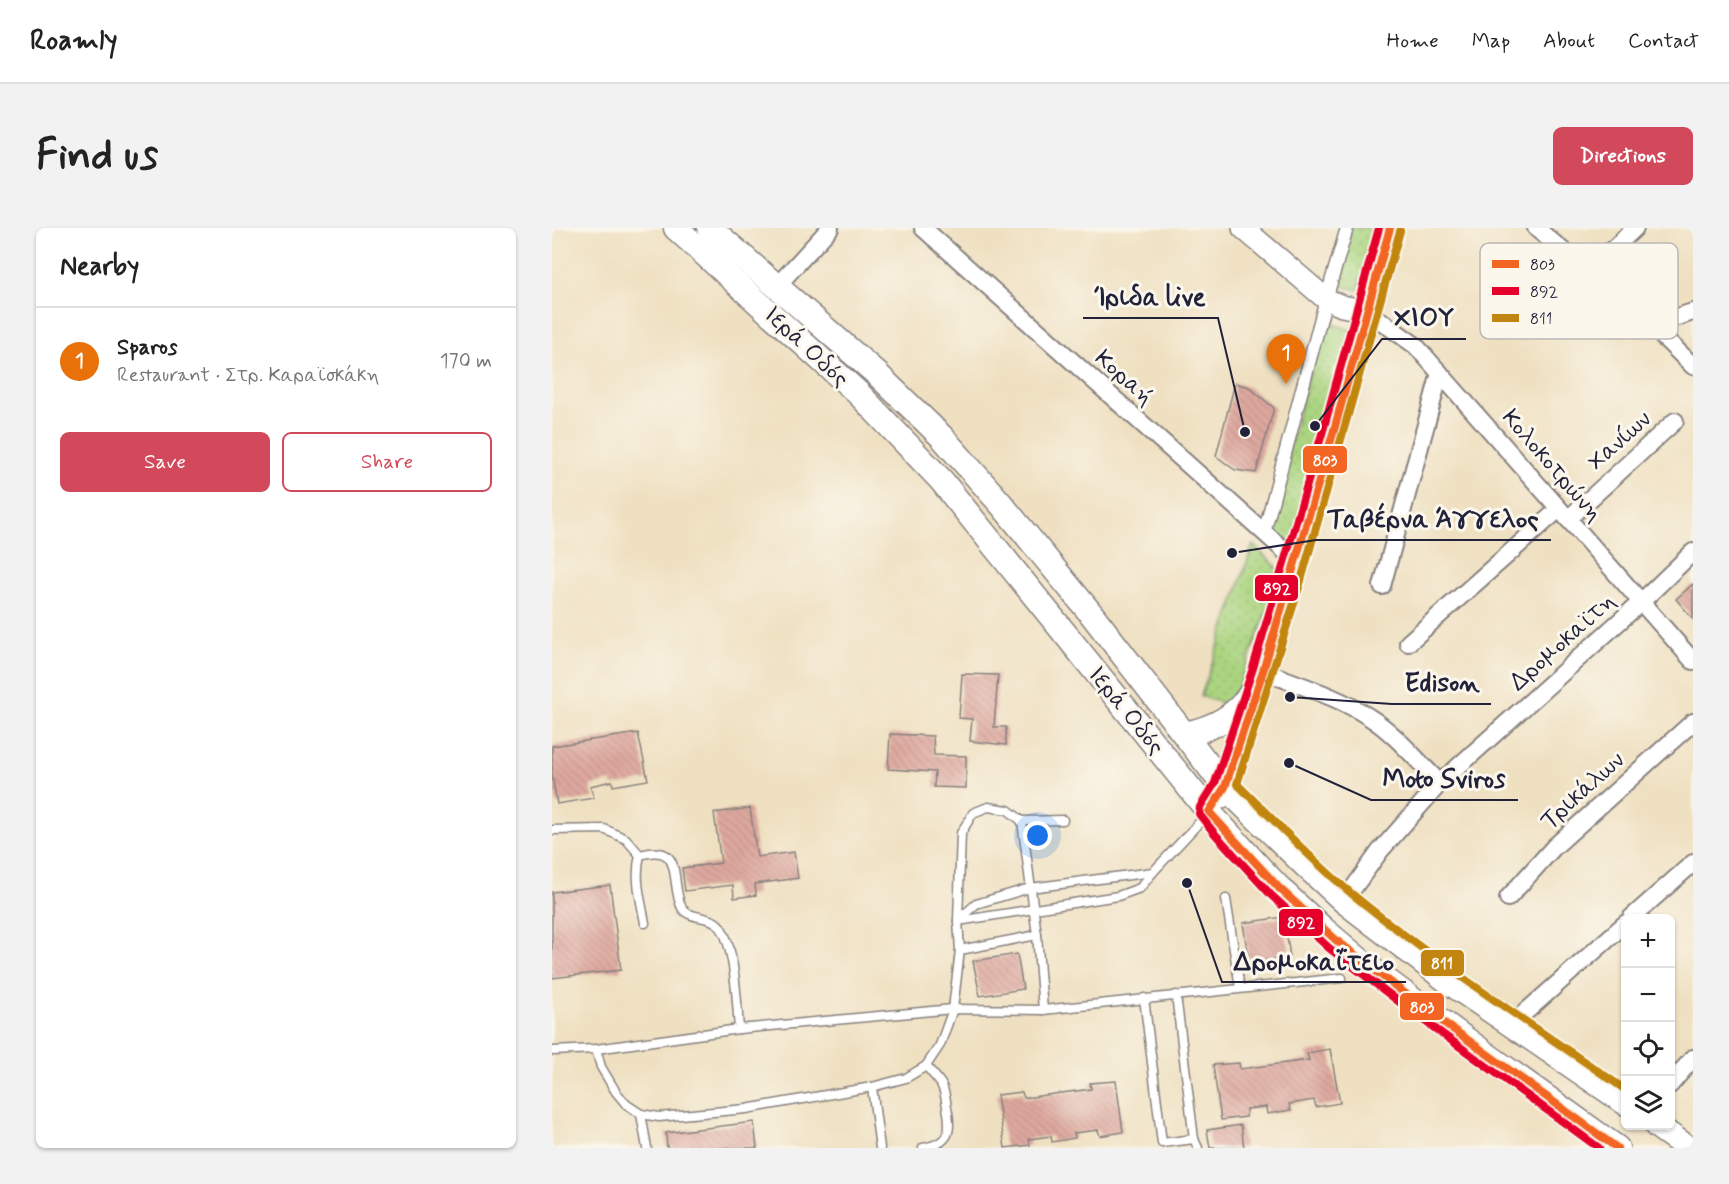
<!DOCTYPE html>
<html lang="en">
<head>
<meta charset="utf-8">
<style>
  :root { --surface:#fff; --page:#f2f2f2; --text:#222; --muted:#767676; --line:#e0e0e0; --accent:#d1495b }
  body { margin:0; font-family:Mynerve,sans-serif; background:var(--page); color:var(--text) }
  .controls { position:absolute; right:18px; bottom:18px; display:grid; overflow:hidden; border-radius:9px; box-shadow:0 2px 4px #0004 }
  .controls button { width:54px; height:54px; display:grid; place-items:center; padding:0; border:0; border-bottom:2px solid var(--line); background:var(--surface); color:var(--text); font:30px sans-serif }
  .you { position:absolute; left:486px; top:608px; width:21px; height:21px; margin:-15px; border:4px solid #fff; border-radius:50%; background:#1a73e8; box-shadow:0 0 0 9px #1a73e833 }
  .badge { display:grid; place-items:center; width:39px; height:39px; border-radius:50%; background:var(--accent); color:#fff; font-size:20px; font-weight:700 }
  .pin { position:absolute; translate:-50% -50px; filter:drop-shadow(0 2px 3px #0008) }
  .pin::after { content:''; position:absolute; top:32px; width:21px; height:18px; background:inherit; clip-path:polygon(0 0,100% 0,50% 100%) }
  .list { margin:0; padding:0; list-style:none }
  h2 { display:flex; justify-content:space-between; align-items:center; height:78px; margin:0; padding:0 24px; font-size:26px }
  h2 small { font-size:20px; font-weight:400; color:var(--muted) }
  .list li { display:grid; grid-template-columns:39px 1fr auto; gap:18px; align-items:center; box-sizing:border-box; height:108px; padding:0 24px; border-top:2px solid var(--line) }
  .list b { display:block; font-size:22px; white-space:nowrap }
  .list p { margin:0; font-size:20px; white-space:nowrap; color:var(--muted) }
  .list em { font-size:20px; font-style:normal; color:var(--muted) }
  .actions { display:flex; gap:12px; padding:18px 24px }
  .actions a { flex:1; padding:14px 0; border:2px solid var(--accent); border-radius:9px; text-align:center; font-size:21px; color:var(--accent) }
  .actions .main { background:var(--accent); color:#fff }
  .icon { flex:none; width:33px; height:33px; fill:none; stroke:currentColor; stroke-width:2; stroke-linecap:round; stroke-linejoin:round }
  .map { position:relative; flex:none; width:1141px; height:920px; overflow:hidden; border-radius:9px }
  header { display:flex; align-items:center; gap:36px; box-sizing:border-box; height:84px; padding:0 30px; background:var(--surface); border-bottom:2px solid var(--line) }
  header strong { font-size:28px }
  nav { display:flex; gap:33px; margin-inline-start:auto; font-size:21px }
  .intro { display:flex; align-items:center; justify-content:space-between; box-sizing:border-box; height:144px; padding:0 36px }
  h1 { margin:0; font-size:42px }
  .button { padding:15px 27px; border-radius:9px; background:var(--accent); color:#fff; font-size:21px; font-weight:700 }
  main { display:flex; gap:36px; padding:0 36px }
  aside { flex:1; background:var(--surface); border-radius:9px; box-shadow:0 2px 4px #0004 }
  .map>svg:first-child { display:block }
  .grass { fill:url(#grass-dots); stroke:#667b5d; stroke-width:1.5 }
  .building { fill:url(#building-back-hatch) }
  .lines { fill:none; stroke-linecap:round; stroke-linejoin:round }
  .service-casing { stroke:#88817e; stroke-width:11 }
  .pedestrian-casing { stroke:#88817e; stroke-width:15 }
  .minor-casing { stroke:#88817e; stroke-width:20 }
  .tertiary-casing { stroke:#88817e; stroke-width:24 }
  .secondary-casing { stroke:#88817e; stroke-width:27 }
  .service { stroke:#fff; stroke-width:8 }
  .pedestrian { stroke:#fff; stroke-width:12 }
  .minor { stroke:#fff; stroke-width:16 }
  .tertiary { stroke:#fff; stroke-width:21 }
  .secondary { stroke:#fff; stroke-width:24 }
  .bus-1-casing { stroke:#fbf7ec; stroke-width:12 }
  .bus-2-casing { stroke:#fbf7ec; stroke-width:12 }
  .bus-3-casing { stroke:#fbf7ec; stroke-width:12 }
  .bus-1 { stroke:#f26522; stroke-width:8 }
  .bus-2 { stroke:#e4002b; stroke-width:8 }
  .bus-3 { stroke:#c2850f; stroke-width:8 }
  .labels { text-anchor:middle; stroke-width:6; stroke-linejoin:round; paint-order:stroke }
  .street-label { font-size:24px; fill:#22223b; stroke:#fbf7ec }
  .key { fill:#fbf7ec; stroke:#bab7b7; stroke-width:1.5 }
  .key-label { font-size:16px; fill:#22223b }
  .leader { fill:none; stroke:#22223b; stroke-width:2 }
  .callout-dot { fill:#22223b; stroke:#fbf7ec; stroke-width:2 }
  .callout-label { font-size:26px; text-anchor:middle; font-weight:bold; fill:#22223b; stroke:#fbf7ec; stroke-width:6; stroke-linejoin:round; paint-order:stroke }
  .line-badge { stroke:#fbf7ec; stroke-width:2 }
  .badge-label { font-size:16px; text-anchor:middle; font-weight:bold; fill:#fff }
</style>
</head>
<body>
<header>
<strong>Roamly</strong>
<nav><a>Home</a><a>Map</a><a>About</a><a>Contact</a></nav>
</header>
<div class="intro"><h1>Find us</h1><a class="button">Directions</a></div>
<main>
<aside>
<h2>Nearby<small></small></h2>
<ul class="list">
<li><span class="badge" style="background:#e8710a">1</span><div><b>Sparos</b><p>Restaurant · Στρ. Καραϊσκάκη</p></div><em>170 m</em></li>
</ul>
<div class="actions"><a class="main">Save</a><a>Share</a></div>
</aside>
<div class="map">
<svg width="1141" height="920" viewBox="0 0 1141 920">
  <defs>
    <pattern id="grass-dots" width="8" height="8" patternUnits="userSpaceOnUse" patternTransform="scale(1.5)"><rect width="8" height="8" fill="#aad47f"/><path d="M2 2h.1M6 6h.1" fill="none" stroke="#92b66f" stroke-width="1.8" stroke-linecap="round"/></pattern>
    <pattern id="building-back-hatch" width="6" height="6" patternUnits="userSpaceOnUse" patternTransform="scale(1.5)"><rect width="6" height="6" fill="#dea89e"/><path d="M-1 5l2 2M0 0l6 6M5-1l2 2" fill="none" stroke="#be9089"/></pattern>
  </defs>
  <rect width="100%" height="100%" fill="#fbf7ec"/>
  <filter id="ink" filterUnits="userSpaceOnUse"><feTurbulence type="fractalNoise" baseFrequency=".0167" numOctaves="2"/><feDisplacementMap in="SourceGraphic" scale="12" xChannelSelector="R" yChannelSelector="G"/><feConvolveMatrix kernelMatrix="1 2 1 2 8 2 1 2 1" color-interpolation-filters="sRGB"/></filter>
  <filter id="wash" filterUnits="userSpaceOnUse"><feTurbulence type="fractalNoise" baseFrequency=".008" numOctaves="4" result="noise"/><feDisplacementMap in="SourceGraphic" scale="24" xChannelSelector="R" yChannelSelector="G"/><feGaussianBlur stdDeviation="1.35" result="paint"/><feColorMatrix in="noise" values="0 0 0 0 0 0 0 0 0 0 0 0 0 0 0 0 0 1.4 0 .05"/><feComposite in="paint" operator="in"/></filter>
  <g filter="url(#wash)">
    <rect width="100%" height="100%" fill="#efe0c1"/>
    <g class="grass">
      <polygon points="799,0 825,0 806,62 782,56"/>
      <polygon points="772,93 801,103 737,325 714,304"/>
      <polygon points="701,317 730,344 679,478 649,468"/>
    </g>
    <g id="blocks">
      <g class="building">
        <polygon points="683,155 697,159 722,180 704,245 683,242 664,228"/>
        <polygon points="1141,356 1141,391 1124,371"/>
        <polygon points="410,446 446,447 442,499 454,499 454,517 418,513 420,491 407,490"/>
        <polygon points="86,505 96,552 61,558 60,553 38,558 42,570 5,576 0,548 0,518"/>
        <polygon points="338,506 381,508 382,527 414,528 414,560 382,559 383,544 336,541"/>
        <polygon points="198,580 205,629 242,624 246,650 203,656 204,667 182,670 181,657 133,663 130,640 169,635 162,585"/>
        <polygon points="58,657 69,742 0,750 0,664"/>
        <polygon points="732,689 738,729 697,735 691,695"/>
        <polygon points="465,726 471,761 428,768 421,733"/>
        <polygon points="778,821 788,875 764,879 762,872 737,876 739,882 715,886 714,879 694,881 694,889 669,892 661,837 687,835 688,841 757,832 755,825"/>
        <polygon points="564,853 571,904 548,908 546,902 522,905 523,910 500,914 499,908 477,911 478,917 453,920 445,867 470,864 472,870 539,861 538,855"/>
        <polygon points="202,894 205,920 115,920 114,905"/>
        <polygon points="689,897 692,920 658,920 655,902"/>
      </g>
    </g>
  </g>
  <g filter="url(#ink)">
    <use href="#blocks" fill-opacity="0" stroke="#88817e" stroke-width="1.5"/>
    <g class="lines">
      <g class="service-casing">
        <g id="service">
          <polyline points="470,593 485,707 491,782"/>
          <polyline points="0,602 52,601 74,611 88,627"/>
          <polyline points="674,671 688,760"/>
          <polyline points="406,692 424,676 478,660 601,644"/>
          <polyline points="406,693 566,668 588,660 601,644 657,584"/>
          <path d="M93,695C89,672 82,651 88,627C134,614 117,655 130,680C136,690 153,688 163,694C183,706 185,778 187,801"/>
          <polyline points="408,722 485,707"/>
          <polyline points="592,770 610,915 642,911 624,767"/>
          <polyline points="44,821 49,839 64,864 74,876 89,886 107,889 194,881 320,859 354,850 374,838 388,817 401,781 408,722 406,693 409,605 421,585 436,579 456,582 470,593 511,592"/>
          <polyline points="0,823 44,821 187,801 401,781 491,782 790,750"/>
          <polyline points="320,859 328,920"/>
          <polyline points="89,886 95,920"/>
          <polyline points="642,911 646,920"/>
          <path d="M371,920C398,915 400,904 395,879C394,872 393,863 389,856C385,850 379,844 374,838"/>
        </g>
      </g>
      <g class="pedestrian-casing">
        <polyline id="pedestrian" points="712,305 774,71 795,0"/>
      </g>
      <g class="minor-casing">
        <g id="minor">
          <polyline points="371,0 744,333"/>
          <polyline points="984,0 1099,97 1141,138"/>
          <polyline points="1036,45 1083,0"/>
          <polyline points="224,59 278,0"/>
          <polyline points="815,83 864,118 1141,433"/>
          <polyline points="1099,97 1141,84"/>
          <polyline points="1016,291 1123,193"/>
          <polyline points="830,358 888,145"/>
          <polyline points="856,415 1007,281"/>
          <path d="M711,443C746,457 785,468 817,489C843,505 866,534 888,555"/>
          <polyline points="956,670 1002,619 1141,494"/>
          <polyline points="792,673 828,623 888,555 1089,374 1141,324"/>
          <polyline points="1079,690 1141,635"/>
          <polyline points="960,796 1074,695"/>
          <polyline points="1118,857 1141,830"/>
        </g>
      </g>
      <g class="tertiary-casing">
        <polyline id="tertiary" points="691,0 774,71 790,78 815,83"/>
      </g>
      <g class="secondary-casing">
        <g id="secondary">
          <polyline points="124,0 307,166 389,252 657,584 707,639 732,665 771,701 811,735 935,827 1065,920"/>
          <polyline points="158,0 325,146 390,209 449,276 541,388 673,559 753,637 792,673 897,754 1074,875"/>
          <path d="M633,506C661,500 684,489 700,464"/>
          <polyline points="667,569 673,559 680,534 711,443 782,202 838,0"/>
          <polyline points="1105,898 1136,920"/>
        </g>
      </g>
      <use href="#service" class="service"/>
      <use href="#pedestrian" class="pedestrian"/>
      <use href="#minor" class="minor"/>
      <use href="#tertiary" class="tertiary"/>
      <use href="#secondary" class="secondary"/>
      <g class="bus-1-casing">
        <polyline id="bus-1" points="838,0 782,202 711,443 673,559 657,584 727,660 784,712 869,778 1065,920"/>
      </g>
      <g class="bus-2-casing">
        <polyline id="bus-2" points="827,0 772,199 701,440 663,555 648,579 647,586 663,606 719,667 777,720 863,786 1047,920"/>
      </g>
      <g class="bus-3-casing">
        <path id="bus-3" d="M848,3L748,356L685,556C723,593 759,632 800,666C887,737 981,798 1074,862"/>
      </g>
      <use href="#bus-1" class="bus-1"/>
      <use href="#bus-2" class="bus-2"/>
      <use href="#bus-3" class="bus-3"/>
    </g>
  </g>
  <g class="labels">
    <g class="street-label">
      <text transform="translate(255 118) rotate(43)" y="8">Ιερά Οδός</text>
      <text transform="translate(573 149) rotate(42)" y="8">Κοραή</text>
      <text transform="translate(1067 212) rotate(-42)" y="8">Χανίων</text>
      <text transform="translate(1001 237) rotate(49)" y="8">Κολοκοτρώνη</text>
      <text transform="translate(1010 413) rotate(-42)" y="8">Δρομοκαϊτη</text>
      <text transform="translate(575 482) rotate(51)" y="8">Ιερά Οδός</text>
      <text transform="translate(1030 562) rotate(-42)" y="8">Τρικάλων</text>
    </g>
  </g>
  <rect x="928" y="15" width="198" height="96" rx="9" class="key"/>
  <rect x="940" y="32" width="27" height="8" fill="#f26522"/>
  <rect x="940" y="59" width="27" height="8" fill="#e4002b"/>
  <rect x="940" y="86" width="27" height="8" fill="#c2850f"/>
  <g class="key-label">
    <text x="978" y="42">803</text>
    <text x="978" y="69">892</text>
    <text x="978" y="96">811</text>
  </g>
  <path class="leader" d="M693 204L666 90H531M763 198L830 111H914M680 325L764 312H999M738 469L840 476H939M737 535L819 572H966M635 655L670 754H854"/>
  <g class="callout-dot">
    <circle cx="693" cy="204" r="6"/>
    <circle cx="763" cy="198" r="6"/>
    <circle cx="680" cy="325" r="6"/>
    <circle cx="738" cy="469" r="6"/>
    <circle cx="737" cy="535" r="6"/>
    <circle cx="635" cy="655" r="6"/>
  </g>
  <g class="callout-label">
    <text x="598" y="77">Ίριδα live</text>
    <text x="872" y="98">ΧΙΟΥ</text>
    <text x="881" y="299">Ταβέρνα Άγγελος</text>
    <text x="890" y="463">Edison</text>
    <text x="892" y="559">Moto Sviros</text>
    <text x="762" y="742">Δρομοκαΐτειο</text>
  </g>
  <g class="line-badge">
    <rect x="750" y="217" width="46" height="29" rx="6" fill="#f26522"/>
    <rect x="702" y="346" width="45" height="28" rx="6" fill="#e4002b"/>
    <rect x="726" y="680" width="46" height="29" rx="6" fill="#e4002b"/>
    <rect x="868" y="721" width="45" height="28" rx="6" fill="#c2850f"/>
    <rect x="847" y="764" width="46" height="29" rx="6" fill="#f26522"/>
  </g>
  <g class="badge-label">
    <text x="773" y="238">803</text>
    <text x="725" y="366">892</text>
    <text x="749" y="700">892</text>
    <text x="890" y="741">811</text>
    <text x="870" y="785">803</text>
  </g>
</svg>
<div class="controls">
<button>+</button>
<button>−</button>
<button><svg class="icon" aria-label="locate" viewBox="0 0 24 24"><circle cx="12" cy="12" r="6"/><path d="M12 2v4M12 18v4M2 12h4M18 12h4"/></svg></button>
<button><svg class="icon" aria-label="layers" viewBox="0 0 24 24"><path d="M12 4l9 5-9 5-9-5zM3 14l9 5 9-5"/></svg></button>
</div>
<div class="you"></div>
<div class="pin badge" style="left:734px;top:156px;background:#e8710a">1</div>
</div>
</main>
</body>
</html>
